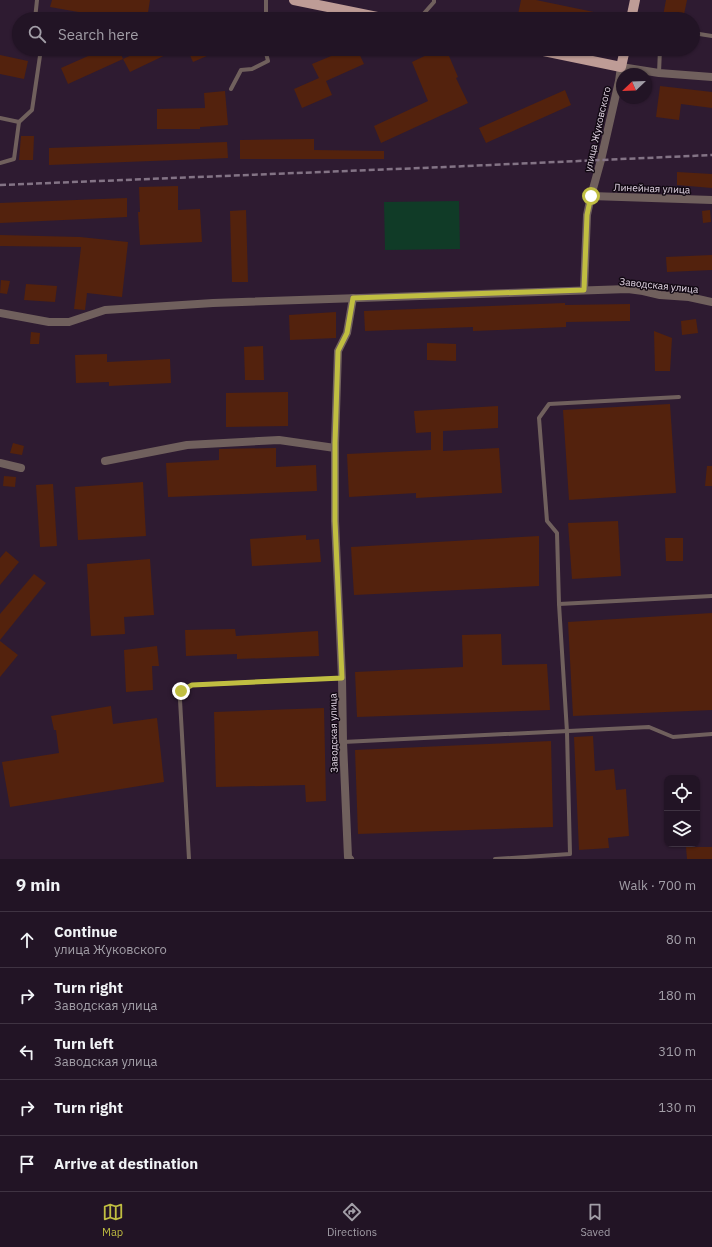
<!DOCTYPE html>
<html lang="en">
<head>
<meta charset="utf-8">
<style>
  :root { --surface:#221425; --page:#2e2132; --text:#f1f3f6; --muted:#a29ea7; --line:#3f3342; --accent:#c0be41 }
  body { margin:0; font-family:"IBM Plex Sans",sans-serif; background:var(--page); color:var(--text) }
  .controls { position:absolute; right:12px; bottom:12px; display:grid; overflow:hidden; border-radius:8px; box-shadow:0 1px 3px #0004 }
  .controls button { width:36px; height:36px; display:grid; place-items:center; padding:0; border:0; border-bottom:1px solid var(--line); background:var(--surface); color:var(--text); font:20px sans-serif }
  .compass { position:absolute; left:616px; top:68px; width:36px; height:36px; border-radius:50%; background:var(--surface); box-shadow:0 1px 3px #0004; rotate:247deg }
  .stop { position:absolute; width:12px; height:12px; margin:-9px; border:3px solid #c0be41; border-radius:50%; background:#fff }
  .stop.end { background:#c0be41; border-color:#fff; box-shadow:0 1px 4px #0008 }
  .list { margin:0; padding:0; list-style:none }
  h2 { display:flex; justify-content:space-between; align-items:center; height:52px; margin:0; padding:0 16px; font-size:17px }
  h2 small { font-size:13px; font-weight:400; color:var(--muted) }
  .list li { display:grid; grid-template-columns:26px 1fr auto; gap:12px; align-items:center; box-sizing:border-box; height:56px; padding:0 16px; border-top:1px solid var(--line) }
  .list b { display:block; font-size:15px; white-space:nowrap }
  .list p { margin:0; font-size:13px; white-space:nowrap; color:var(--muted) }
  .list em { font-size:13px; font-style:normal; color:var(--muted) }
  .icon { flex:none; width:22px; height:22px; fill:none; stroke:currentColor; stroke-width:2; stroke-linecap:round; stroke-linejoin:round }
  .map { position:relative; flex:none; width:712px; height:859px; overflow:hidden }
  .search { position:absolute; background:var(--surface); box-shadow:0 1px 3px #0004; left:12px; right:12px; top:12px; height:44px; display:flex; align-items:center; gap:10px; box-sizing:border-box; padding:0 14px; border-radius:22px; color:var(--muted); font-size:15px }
  .sheet { height:332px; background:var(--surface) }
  nav { display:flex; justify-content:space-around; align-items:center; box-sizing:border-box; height:56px; border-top:1px solid var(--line); background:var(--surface); font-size:11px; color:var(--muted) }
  nav a { display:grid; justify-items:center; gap:2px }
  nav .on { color:var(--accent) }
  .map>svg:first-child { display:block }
  .green { fill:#103b27 }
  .building { fill:#53220d }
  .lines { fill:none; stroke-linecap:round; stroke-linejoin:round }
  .service { stroke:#70605d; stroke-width:4 }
  .minor { stroke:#70605d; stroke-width:8 }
  .primary { stroke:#be9c96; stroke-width:10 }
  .rail { stroke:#837385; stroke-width:2.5; stroke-dasharray:6 3; stroke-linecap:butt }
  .route { stroke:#c0be41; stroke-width:5 }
  .labels { text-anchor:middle; stroke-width:3; stroke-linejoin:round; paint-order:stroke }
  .street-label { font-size:10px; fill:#e2d5e4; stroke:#120913 }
</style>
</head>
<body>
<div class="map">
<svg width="712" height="859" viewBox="0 0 712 859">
  <rect width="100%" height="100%" fill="#2e1b31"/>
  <polygon class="green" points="459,201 460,249 385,250 384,202"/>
  <g class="building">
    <polygon points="52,0 150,0 147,19 118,19 50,7"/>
    <polygon points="521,0 536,0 613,16 613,19 517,19"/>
    <polygon points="666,0 687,0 683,19 663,16"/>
    <polygon points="104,49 119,49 123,59 68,84 61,68"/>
    <polygon points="144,49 178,49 130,72 123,59"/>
    <polygon points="187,49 223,49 193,62"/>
    <polygon points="348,49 357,49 364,64 326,81 332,95 302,108 294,89 319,78 312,64"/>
    <polygon points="439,49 446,49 458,77 456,78 468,103 381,143 374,126 428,101 412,62"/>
    <polygon points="0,55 28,61 24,79 0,74"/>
    <polygon points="660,86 712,92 712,108 681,104 679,120 656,117"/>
    <polygon points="565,90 571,105 486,143 479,128"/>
    <polygon points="225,91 228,125 200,127 200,129 157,129 157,109 205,108 204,93"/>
    <polygon points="21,136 34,136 33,160 19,160"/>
    <polygon points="314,139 314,150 384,151 384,159 240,159 240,140"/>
    <polygon points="227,142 228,158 49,165 49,148"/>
    <polygon points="677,172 712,174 712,188 677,185"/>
    <polygon points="178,186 178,210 200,209 202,242 140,245 138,212 140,212 139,187"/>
    <polygon points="127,198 127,217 0,223 0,203"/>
    <polygon points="246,210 248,282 232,282 230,211"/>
    <polygon points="710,210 711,222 703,223 702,211"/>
    <polygon points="0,235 80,237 128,242 122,297 87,293 85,310 74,309 81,247 0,246"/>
    <polygon points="712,255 712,270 667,272 666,257"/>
    <polygon points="1,280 10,281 7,294 0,293"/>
    <polygon points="26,284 57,286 55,302 24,300"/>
    <polygon points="565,303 565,305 630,304 630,321 566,322 566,327 473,331 473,327 365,331 364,311"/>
    <polygon points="336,312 336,338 290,340 289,315"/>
    <polygon points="696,319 698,333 682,335 681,321"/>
    <polygon points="654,331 672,338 670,371 655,371"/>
    <polygon points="31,332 40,333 39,344 30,344"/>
    <polygon points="427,343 456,344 456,361 427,360"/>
    <polygon points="263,346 264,380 245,380 244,347"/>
    <polygon points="107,354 107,362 170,359 171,383 109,386 109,382 76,383 75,355"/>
    <polygon points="288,392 288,426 226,427 226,393"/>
    <polygon points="670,404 676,493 569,500 563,410"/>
    <polygon points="498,406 498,428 443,431 443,451 499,448 502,493 416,498 416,493 349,497 347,454 431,450 431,432 416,433 414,411"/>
    <polygon points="13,443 24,446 22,455 10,453"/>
    <polygon points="276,448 276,467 316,465 317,491 168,497 166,463 219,460 219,449"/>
    <polygon points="707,466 712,466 712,486 705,486"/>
    <polygon points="4,476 16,477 15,487 3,486"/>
    <polygon points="143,482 146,536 78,540 75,487"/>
    <polygon points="53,484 57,546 40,547 36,485"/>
    <polygon points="618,521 621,576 572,579 568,523"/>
    <polygon points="306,535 306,540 319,539 321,562 252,566 250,539"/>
    <polygon points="539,536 539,586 354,595 351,547"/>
    <polygon points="665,538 683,538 683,561 666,561"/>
    <polygon points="6,551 19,562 0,585 0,558"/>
    <polygon points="150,559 154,615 124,617 125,634 91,636 87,564"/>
    <polygon points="34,574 46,583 0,640 0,614"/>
    <polygon points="712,613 712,710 573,716 568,622"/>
    <polygon points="235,629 236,636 318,631 319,656 237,659 237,654 186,656 185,630"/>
    <polygon points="501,634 502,665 547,664 550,710 357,717 355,672 463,667 462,635"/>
    <polygon points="0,641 18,655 0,677"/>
    <polygon points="157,646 159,666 152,666 153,690 126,692 124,650"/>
    <polygon points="111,706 113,724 157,718 164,782 10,807 2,762 59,753 56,730 54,730 51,716"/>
    <polygon points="324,708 326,801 306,802 305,785 216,787 214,712"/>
    <polygon points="593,736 595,771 614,769 616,790 626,789 629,836 608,838 609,848 579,850 574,737"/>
    <polygon points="551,741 553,827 358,834 355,750"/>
    <polygon points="686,847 712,847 712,859 687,859"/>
  </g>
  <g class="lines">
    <g class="service">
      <polyline points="35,19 37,0"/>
      <polyline points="266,19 266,0"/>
      <polyline points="419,19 434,2 434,0"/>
      <polyline points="693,33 712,36"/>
      <polyline points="659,73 660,49"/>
      <polyline points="231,89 241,70 252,69 268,61 265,49"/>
      <polyline points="0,118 19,122"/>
      <polyline points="0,163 14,159 19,122 32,110 41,49"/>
      <polyline points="559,604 712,596"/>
      <polyline points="343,742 649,727 673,737 712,734"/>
      <polyline points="189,859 180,700 181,691 192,685 342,678"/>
      <polyline points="495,859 570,854 567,732 559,604 557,533 547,521 539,418 549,404 679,397"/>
    </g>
    <g class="minor">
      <polyline points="591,196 712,200"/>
      <polyline points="584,290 587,215 591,196 601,160 619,81 621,67 659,73 712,77"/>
      <polyline points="0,313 49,322 69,322 105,310 213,303 628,289 643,291 660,295 689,297 712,302"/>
      <polyline points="105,461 187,445 279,440 335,448"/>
      <polyline points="0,463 21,468"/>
      <polyline points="350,859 348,857 343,742 342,678 335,521 335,443 338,351 347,333 353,298"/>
    </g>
    <g class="primary">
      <polyline points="294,0 387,19"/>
      <polyline points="631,19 635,0"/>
      <polyline points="534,49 621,67 625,49"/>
    </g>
    <polyline class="rail" points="0,185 445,167 712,155"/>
  </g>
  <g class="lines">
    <polyline class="route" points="181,691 192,685 342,678 335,521 335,443 338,351 347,333 353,298 584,290 587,215 591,196"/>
  </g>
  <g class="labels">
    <g class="street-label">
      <text transform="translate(597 129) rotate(-77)" y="4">улица Жуковского</text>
      <text transform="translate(652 188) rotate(2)" y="4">Линейная улица</text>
      <text transform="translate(659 285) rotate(6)" y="4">Заводская улица</text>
      <text transform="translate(333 733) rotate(-91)" y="4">Заводская улица</text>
    </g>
  </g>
</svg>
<div class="controls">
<button><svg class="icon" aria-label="locate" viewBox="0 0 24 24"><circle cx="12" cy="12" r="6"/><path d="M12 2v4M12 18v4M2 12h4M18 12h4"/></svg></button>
<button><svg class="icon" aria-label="layers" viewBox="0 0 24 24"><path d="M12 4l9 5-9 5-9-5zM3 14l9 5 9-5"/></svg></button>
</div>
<svg class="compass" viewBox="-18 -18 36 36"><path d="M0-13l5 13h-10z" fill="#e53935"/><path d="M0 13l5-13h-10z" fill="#a29ea7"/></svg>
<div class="stop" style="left:591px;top:196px"></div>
<div class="stop end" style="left:181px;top:691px"></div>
<div class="search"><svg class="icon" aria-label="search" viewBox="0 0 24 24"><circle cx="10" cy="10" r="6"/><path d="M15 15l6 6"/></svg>Search here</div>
</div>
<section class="sheet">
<h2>9 min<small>Walk · 700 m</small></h2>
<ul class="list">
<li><svg class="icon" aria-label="ahead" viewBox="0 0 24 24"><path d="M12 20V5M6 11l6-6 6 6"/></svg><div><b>Continue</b><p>улица Жуковского</p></div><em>80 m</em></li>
<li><svg class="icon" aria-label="right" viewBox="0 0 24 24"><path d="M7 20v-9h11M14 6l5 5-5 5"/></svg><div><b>Turn right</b><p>Заводская улица</p></div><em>180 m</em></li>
<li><svg class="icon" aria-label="left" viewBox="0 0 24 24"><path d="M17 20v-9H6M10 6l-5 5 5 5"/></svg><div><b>Turn left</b><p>Заводская улица</p></div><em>310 m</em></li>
<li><svg class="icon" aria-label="right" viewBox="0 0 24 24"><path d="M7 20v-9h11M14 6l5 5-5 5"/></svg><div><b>Turn right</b></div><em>130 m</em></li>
<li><svg class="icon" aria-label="arrive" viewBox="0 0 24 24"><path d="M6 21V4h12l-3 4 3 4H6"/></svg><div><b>Arrive at destination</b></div></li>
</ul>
</section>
<nav>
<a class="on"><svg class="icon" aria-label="map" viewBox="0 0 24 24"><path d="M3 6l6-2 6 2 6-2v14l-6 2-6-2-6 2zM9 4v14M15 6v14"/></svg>Map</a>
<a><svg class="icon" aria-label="directions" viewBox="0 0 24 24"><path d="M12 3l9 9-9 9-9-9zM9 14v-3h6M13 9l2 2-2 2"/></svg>Directions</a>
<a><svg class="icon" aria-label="saved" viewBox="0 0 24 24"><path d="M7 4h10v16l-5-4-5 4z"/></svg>Saved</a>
</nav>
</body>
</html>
